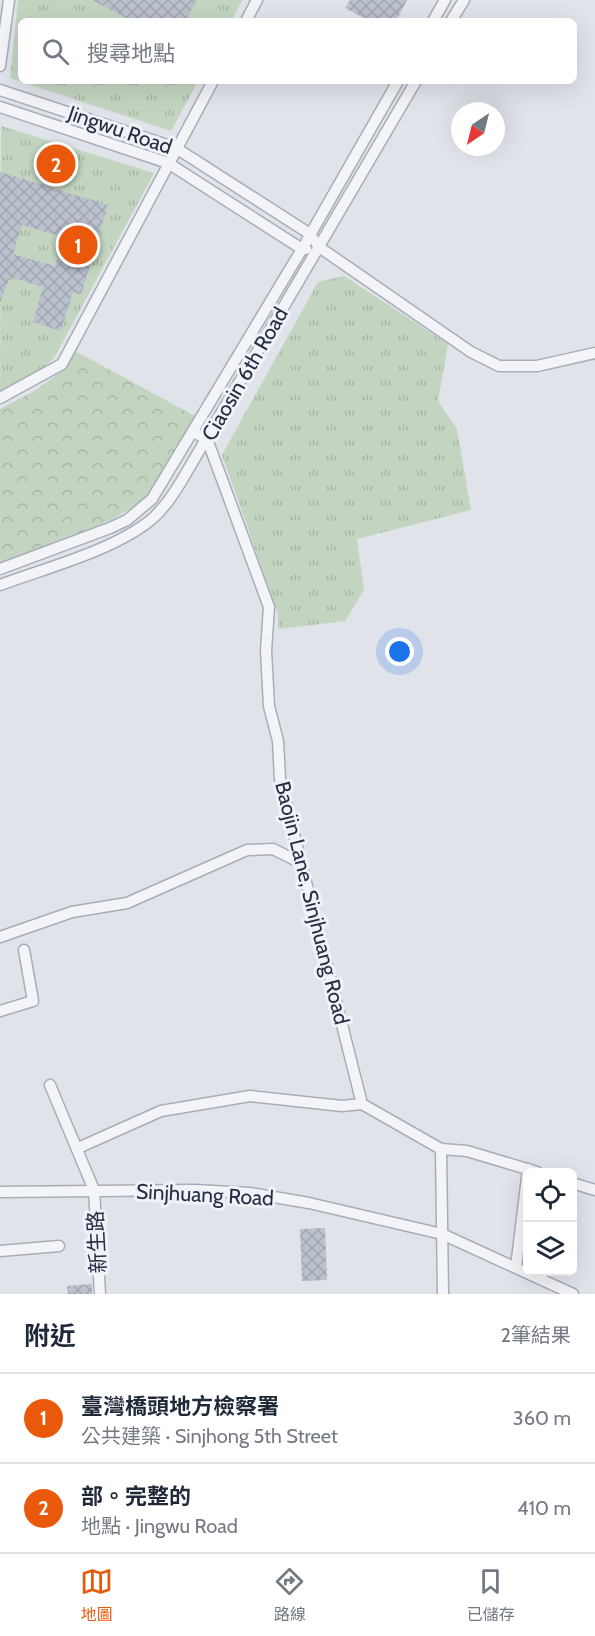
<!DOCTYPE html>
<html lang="zh-TW">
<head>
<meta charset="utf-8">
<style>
  :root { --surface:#fff; --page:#f6f6f7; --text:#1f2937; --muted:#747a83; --line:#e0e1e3; --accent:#ea580c }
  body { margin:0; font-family:Cabin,"Noto Sans TC",sans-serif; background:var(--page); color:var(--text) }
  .controls { position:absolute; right:18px; bottom:18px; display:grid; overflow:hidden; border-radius:9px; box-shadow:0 6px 24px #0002 }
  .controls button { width:54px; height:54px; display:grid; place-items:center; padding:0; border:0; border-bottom:2px solid var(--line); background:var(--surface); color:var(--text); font:30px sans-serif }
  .compass { position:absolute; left:451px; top:102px; width:54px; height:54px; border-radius:50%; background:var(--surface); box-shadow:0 6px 24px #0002; rotate:215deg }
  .you { position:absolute; left:400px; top:652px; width:21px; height:21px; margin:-15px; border:4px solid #fff; border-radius:50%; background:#1a73e8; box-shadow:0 0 0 9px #1a73e833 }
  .badge { display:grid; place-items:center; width:39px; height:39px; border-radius:50%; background:var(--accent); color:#fff; font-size:20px; font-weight:700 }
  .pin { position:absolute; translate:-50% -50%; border:3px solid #fff; box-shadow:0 2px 6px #0006 }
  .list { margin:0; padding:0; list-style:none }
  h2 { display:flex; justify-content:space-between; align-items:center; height:78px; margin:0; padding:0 24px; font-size:26px }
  h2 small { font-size:20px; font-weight:400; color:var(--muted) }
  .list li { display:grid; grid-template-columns:39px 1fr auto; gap:18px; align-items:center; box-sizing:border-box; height:90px; padding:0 24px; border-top:2px solid var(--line) }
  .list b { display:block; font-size:22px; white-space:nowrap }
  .list p { margin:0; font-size:20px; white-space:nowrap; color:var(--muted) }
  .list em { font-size:20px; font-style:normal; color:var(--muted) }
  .icon { flex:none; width:33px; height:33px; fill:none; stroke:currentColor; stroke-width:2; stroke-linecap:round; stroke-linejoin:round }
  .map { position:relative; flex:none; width:595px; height:1294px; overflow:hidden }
  .search { position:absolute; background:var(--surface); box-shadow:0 6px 24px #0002; left:18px; right:18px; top:18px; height:66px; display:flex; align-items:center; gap:15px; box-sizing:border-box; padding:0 21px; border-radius:9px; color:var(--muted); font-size:22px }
  .sheet { height:258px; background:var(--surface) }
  nav { display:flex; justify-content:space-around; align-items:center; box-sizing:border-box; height:84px; border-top:2px solid var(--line); background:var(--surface); font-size:16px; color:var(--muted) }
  nav a { display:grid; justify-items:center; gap:3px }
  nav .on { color:var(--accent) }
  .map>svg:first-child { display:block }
  .grass { fill:url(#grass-tufts) }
  .park { fill:url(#park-crowns) }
  .building { fill:url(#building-cross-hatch); fill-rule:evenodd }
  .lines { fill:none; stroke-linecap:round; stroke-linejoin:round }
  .minor-casing { stroke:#a8adb8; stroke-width:13 }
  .minor { stroke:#f3f4f8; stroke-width:10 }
  .labels { text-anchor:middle; stroke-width:6; stroke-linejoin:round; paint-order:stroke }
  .street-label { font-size:21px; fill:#262e43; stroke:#eff2f7 }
</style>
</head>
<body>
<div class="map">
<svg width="595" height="1294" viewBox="0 0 595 1294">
  <defs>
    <pattern id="grass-tufts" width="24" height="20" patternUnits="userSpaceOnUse" patternTransform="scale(1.5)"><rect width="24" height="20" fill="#c3d5c0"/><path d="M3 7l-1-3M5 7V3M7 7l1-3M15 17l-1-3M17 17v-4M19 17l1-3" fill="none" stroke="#a7b7a6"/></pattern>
    <pattern id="park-crowns" width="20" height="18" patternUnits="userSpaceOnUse" patternTransform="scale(1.5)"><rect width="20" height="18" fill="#c3d5c0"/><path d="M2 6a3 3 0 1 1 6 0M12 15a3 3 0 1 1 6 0" fill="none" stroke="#a7b7a6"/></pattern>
    <pattern id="building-cross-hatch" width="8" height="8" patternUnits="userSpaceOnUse" patternTransform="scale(1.5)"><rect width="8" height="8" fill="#bcc1ce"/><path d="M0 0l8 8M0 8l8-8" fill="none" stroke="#a1a6b2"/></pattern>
  </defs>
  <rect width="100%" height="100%" fill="#e0e3ea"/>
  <g class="grass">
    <polygon points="18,0 242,0 231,21 21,21 21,81 198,81 171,131 10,78"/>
    <polygon points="1,126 154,173 54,358 33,377 0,392"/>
    <polygon points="344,276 448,344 438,401 457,429 471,510 357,539 364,590 345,621 278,629 278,614 222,455 318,282"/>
  </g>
  <path class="park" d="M75,351L195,416C181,441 169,471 150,492C120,525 42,547 0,564V409L36,390L66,368Z"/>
  <g class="building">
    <polygon points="92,0 197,0 185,21 132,21"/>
    <polygon points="350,0 407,0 396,21 369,21 345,8"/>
    <path d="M0,172L108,205L81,295L73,292L61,331L33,322L43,287L10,277L0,303ZM22,225L63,237L55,266L13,254Z"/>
    <polygon points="325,1228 327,1280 302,1281 300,1229"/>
    <polygon points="92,1284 92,1294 68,1294 67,1286"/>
  </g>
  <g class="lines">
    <g class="minor-casing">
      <g id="minor">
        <polyline points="246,21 257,0"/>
        <polyline points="433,21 445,0"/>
        <polyline points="451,21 464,0"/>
        <polyline points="0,66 9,0"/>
        <polyline points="0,90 176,148 310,234 319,247 471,352 499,366 537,366 595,353"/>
        <polyline points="0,107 168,163 302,249 306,249"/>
        <polyline points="0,398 62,364 213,81"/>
        <polyline points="193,432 207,439 269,607 266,651 269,706 278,741 280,779 362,1104"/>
        <polyline points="0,569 110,528 127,520 152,499 302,249 398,81"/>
        <path d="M0,585C46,568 115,550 152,519C169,504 181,482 192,463L416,81"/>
        <polyline points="0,937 72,912 127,903 247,850 273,849 301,863"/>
        <polyline points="0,1011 33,1001 24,950"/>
        <polyline points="50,1085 94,1190 100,1294"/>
        <polyline points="78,1148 161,1111 250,1096 342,1106 362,1104 441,1149 467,1151 537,1172"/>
        <polyline points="441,1149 443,1294"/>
        <polyline points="572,1183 595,1190"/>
        <polyline points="0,1192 194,1190 250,1193 309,1203 442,1234 573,1294"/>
        <polyline points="0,1251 59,1246"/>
        <polyline points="516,1267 528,1169"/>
      </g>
    </g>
    <use href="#minor" class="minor"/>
  </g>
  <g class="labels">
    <g class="street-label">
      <text transform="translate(120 130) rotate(19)" y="7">Jingwu Road</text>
      <text transform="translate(245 374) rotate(-60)" y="7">Ciaosin 6th Road</text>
      <text transform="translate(312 903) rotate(76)" y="7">Baojin Lane, Sinjhuang Road</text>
      <text transform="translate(205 1195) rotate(3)" y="7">Sinjhuang Road</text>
      <text transform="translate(97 1242) rotate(-93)" y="7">新生路</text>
    </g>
  </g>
</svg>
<div class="controls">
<button><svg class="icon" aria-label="locate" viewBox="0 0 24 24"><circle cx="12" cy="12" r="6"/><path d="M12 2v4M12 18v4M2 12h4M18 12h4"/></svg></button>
<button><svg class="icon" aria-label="layers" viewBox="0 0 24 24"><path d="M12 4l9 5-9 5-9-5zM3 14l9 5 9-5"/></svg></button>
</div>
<svg class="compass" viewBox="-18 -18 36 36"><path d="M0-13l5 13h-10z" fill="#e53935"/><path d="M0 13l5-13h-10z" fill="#747a83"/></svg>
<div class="you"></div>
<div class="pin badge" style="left:78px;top:245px">1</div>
<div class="pin badge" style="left:56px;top:164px">2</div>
<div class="search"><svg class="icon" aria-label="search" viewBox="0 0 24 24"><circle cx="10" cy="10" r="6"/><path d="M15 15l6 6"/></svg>搜尋地點</div>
</div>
<section class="sheet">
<h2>附近<small>2筆結果</small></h2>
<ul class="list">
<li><span class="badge">1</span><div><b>臺灣橋頭地方檢察署</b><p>公共建築 · Sinjhong 5th Street</p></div><em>360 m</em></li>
<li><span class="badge">2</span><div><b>部。完整的</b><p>地點 · Jingwu Road</p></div><em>410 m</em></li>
</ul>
</section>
<nav>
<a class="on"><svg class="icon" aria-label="map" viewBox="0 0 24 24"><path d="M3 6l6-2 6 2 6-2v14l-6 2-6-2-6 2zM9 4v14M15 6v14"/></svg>地圖</a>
<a><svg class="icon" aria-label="directions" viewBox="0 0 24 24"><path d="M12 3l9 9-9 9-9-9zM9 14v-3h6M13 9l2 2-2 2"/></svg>路線</a>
<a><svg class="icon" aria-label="saved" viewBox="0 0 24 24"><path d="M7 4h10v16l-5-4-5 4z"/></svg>已儲存</a>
</nav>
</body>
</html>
